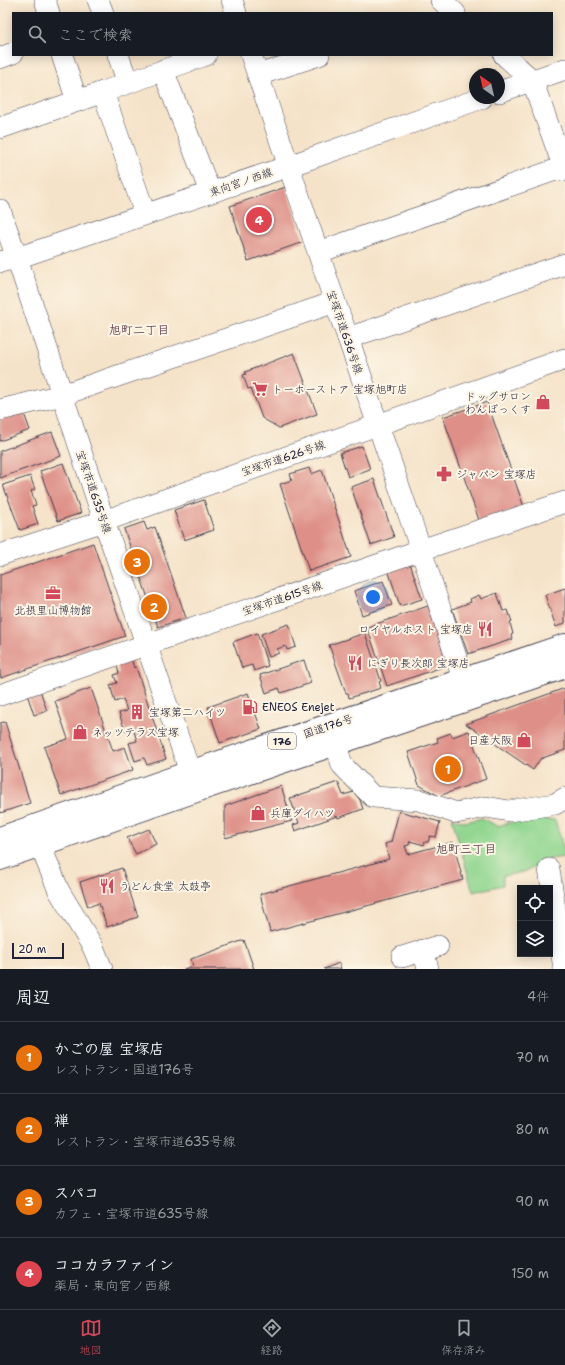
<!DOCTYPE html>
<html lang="ja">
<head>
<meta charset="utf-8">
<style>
  :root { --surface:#171b24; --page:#242831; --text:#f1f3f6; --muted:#9ea1a6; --line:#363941; --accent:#d1495b }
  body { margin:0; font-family:"Shantell Sans","Klee One",sans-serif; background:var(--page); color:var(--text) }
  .controls { position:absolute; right:12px; bottom:12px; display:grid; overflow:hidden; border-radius:0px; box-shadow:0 2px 10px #0003 }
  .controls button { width:36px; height:36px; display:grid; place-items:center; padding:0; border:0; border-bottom:1px solid var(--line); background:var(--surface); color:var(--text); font:20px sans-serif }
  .compass { position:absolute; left:469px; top:68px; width:36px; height:36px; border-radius:50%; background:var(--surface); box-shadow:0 2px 10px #0003; rotate:326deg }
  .scale { position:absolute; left:12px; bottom:10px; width:52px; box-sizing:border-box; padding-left:4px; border:2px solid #22223b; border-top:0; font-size:11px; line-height:14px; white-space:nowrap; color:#22223b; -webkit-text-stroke:3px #fcf5e5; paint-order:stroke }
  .you { position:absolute; left:373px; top:597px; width:14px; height:14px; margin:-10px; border:3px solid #fff; border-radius:50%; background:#1a73e8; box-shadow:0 0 0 6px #1a73e833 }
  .badge { display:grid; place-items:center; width:26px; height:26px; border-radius:50%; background:var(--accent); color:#fff; font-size:13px; font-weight:700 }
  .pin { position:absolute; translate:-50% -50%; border:2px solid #fff; box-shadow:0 1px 4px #0006 }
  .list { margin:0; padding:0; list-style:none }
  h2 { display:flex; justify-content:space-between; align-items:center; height:52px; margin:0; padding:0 16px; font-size:17px }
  h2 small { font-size:13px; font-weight:400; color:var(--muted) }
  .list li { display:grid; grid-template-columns:26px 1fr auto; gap:12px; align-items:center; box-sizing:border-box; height:72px; padding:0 16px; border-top:1px solid var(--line) }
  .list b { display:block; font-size:15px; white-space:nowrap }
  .list p { margin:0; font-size:13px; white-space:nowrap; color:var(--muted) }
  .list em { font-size:13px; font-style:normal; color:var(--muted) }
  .icon { flex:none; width:22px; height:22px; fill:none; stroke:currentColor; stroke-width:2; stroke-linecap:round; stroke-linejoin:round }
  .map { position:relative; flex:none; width:565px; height:969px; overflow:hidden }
  .search { position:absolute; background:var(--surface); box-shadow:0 2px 10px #0003; left:12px; right:12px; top:12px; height:44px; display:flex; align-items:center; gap:10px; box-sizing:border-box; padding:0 14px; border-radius:0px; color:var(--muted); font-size:15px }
  .sheet { height:340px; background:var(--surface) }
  nav { display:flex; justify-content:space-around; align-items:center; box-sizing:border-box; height:56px; border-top:1px solid var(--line); background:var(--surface); font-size:11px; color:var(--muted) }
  nav a { display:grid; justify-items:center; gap:2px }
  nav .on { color:var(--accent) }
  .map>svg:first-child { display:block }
  .green { fill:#90d68f; stroke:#597c65 }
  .building { fill:#de9088 }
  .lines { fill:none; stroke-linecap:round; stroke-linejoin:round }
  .minor-casing { stroke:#423f50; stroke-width:22 }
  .highway-casing { stroke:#423f50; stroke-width:24 }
  .minor { stroke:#fff; stroke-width:21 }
  .highway { stroke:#fff; stroke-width:22 }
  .labels { text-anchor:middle; stroke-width:4; stroke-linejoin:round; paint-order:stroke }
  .shield { fill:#fcf5e5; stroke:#63616e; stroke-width:1 }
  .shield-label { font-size:10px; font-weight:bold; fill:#22223b }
  .street-label { font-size:11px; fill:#22223b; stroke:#fcf5e5 }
  .poi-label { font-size:11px; fill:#22223b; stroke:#fcf5e5; text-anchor:start }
  .neighbourhood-label { font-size:12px; font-weight:bold; fill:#644856; stroke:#fcf5e5 }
</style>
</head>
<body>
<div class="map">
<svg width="565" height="969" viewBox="0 0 565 969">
  <rect width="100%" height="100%" fill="#fcf5e5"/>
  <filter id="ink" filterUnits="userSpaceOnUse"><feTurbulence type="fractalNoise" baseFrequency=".025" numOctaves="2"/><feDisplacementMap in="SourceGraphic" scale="8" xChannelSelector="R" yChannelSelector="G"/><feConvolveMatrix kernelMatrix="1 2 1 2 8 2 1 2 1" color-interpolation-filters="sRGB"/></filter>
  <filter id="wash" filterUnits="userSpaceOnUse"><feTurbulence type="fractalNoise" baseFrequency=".012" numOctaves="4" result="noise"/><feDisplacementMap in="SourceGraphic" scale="16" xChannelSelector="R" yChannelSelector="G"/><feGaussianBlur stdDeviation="0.9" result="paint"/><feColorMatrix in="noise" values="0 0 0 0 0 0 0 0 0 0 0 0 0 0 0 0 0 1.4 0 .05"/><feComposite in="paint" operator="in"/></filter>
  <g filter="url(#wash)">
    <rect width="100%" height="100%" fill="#f5e3c9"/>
    <polygon class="green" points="452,818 466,822 482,818 497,826 528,818 555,820 565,853 565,857 549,859 527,871 503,876 503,885 473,892"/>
    <g id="blocks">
      <g class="building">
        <polygon points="286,187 304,242 248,261 230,206"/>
        <polygon points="294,353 317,414 279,428 262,418 251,388 248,389 243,375 246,374 245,372"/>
        <polygon points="487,402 524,507 480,523 443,417"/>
        <polygon points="23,411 30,430 0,441 0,420"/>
        <polygon points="52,432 61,456 0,478 0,451"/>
        <polygon points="362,446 370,469 348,477 340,453"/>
        <polygon points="63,463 81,513 58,521 40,471"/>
        <polygon points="309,468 311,474 322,470 351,557 309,571 280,484 292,480 290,474"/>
        <polygon points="30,476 35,489 31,491 36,505 32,506 38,524 20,530 3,485"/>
        <polygon points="374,479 394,537 371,545 351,487"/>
        <polygon points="204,500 214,530 184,540 174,510"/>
        <polygon points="144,522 147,530 155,527 186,618 158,627 124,529"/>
        <polygon points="93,543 125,636 1,678 0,674 0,575"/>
        <polygon points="410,563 422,599 400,606 388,570"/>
        <polygon points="383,581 392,605 362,615 354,591"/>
        <polygon points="565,588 565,623 556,627 545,595"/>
        <polygon points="497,593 503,611 508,610 512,622 510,623 513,634 511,635 513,639 468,654 452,609 471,602 470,599 479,595 481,599"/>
        <polygon points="428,606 448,665 387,686 367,627"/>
        <polygon points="289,624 296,647 287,650 286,646 277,649 279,653 269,657 261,634"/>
        <polygon points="257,633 268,666 254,671 252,665 242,668 233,642"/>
        <polygon points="365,633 381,681 379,682 381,688 349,698 348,693 346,693 329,645"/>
        <polygon points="131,658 134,668 136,667 166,759 147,765 144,758 135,761 129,743 137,741 133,728 125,731 119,713 127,711 123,699 115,702 110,685 117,683 114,675 119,673 116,663"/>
        <polygon points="304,660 311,683 281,693 279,688 266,693 260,675"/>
        <polygon points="91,688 113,751 125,747 133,770 61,795 44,747 68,739 55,701"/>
        <polygon points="565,688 565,750 540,759 533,770 466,724"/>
        <polygon points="40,690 47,711 34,715 27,694"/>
        <polygon points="248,693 261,729 220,743 208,707"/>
        <polygon points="5,722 30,803 0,813 0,723"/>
        <polygon points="469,731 486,779 439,796 419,785 408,752 438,742 437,738 451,733 452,737"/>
        <polygon points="338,782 343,795 354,792 360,800 363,809 338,818 337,816 295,831 293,825 299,823 290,798"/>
        <polygon points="281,786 292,821 225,838 225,806"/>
        <polygon points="399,811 440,822 436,837 430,836 428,842 425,842 424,845 410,841 409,845 405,846 408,854 453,842 463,880 270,932 260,894 389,859 385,844 391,842"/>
        <polygon points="149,829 156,844 136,854 127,838"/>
        <polygon points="122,868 138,917 107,927 99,903 88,907 80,882"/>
        <polygon points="244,940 254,969 184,969 193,966 191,959"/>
        <polygon points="339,963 341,969 324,969"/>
      </g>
    </g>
  </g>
  <g filter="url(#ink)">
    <use href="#blocks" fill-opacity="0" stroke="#423f50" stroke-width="1"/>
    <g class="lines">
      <g class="minor-casing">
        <g id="minor">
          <polyline points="45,0 49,13"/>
          <polyline points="98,0 103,13"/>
          <polyline points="232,0 236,13"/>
          <polyline points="441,0 455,13"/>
          <polyline points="62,55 77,101"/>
          <polyline points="118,55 128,83"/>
          <polyline points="251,55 335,302 348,338 421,550 469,697"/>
          <polyline points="504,55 532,80 565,171"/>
          <polyline points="0,58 13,53"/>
          <polyline points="163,70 210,192"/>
          <polyline points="258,75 319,55"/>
          <polyline points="499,92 565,69"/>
          <polyline points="0,128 103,92"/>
          <polyline points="0,210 17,258 104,521 190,772"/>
          <polyline points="145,214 103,92 206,55"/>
          <polyline points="319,252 564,167"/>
          <polyline points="0,262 17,258 289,166 482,98"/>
          <polyline points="348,338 565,264"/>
          <polyline points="0,410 62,395 335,302"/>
          <polyline points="0,555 104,521 565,359"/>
          <polyline points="0,695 421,550 565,502"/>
          <polyline points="336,744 342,765 373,797 419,800 456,813 486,807 509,811 555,804 565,798"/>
          <polyline points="40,845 59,891 93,947 102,969"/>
          <polyline points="549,869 564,969"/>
          <polyline points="423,950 428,969"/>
          <polyline points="402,957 438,946"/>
        </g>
      </g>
      <g class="highway-casing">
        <g id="highway">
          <polyline points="0,838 190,772 565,645"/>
          <polyline points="0,859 193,792 565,667"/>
        </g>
      </g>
      <use href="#minor" class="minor"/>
      <use href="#highway" class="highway"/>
    </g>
  </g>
  <defs>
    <g id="supermarket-bare" transform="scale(1.2)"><path d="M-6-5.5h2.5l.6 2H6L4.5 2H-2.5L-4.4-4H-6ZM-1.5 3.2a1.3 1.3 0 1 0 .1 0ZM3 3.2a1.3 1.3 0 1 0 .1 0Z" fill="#d1495b" stroke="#fcf5e5" stroke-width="2.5" paint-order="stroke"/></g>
    <g id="shop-bare" transform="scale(1.2)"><path d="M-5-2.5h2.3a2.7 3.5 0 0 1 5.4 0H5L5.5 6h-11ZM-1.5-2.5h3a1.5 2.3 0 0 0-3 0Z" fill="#d1495b" stroke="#fcf5e5" stroke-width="2.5" paint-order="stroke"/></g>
    <g id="pharmacy-bare" transform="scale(1.2)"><path d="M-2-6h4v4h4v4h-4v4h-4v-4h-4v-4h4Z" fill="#d1495b" stroke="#fcf5e5" stroke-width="2.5" paint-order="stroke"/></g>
    <g id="office-bare" transform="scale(1.2)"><path d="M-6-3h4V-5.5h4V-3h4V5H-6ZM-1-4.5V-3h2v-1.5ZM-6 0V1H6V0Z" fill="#d1495b" stroke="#fcf5e5" stroke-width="2.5" paint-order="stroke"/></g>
    <g id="restaurant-bare" transform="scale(1.2)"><path d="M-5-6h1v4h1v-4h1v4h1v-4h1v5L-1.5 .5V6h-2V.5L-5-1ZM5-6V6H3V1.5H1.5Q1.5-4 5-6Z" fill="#d1495b" stroke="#fcf5e5" stroke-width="2.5" paint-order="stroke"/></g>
    <g id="fuel-bare" transform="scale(1.2)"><path d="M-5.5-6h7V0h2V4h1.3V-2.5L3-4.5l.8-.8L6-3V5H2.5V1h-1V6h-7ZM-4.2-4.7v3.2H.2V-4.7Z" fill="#d1495b" stroke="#fcf5e5" stroke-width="2.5" paint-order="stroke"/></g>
    <g id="building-bare" transform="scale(1.2)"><path d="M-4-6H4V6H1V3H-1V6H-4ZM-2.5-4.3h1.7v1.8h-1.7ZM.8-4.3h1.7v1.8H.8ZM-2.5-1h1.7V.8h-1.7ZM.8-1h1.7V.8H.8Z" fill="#d1495b" stroke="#fcf5e5" stroke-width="2.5" paint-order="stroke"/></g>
  </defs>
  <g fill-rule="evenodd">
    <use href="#supermarket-bare" x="260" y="389"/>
    <use href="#shop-bare" x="543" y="402"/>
    <use href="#pharmacy-bare" x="444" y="474"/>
    <use href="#office-bare" x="53" y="593"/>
    <use href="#restaurant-bare" x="485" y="629"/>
    <use href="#restaurant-bare" x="355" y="663"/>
    <use href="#fuel-bare" x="250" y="707"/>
    <use href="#building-bare" x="137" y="712"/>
    <use href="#shop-bare" x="80" y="732"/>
    <use href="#shop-bare" x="524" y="740"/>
    <use href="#shop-bare" x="258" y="813"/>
    <use href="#restaurant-bare" x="107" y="886"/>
  </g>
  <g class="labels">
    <rect class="shield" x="268" y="733" width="28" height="16" rx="3"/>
    <g class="shield-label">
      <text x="282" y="745">176</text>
    </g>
    <g class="street-label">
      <text transform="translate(241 182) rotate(-19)" y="4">東向宮ノ西線</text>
      <text transform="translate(345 332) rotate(71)" y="4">宝塚市道636号線</text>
      <text transform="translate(283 458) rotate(-19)" y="4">宝塚市道626号線</text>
      <text transform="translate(94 492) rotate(71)" y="4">宝塚市道635号線</text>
      <text transform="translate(282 598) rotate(-19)" y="4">宝塚市道615号線</text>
      <text transform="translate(328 726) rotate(-19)" y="4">国道176号</text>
    </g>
    <g class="poi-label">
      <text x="272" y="393">トーホーストア 宝塚旭町店</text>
      <text x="531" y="400" text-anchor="end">ドッグサロン<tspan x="531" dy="13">わんぼっくす</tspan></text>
      <text x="456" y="478">ジャパン 宝塚店</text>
      <text x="53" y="614" text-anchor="middle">北摂里山博物館</text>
      <text x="473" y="633" text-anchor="end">ロイヤルホスト 宝塚店</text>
      <text x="367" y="667">にぎり長次郎 宝塚店</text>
      <text x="262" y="711">ENEOS Enejet</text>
      <text x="149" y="716">宝塚第二ハイツ</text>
      <text x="92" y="736">ネッツテラス宝塚</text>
      <text x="512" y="744" text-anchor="end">日産大阪</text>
      <text x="270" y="817">兵庫ダイハツ</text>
      <text x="119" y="890">うどん食堂 太鼓亭</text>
    </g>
    <g class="neighbourhood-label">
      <text x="139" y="334">旭町二丁目</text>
      <text x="466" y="853">旭町三丁目</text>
    </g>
  </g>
</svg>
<div class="controls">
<button><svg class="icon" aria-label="locate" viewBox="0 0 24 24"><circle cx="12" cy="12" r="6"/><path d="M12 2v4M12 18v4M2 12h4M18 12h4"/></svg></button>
<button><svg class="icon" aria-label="layers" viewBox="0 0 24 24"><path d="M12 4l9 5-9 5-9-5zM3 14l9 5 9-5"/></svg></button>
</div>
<svg class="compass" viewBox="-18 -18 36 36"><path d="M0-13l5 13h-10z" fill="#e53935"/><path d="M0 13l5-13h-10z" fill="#9ea1a6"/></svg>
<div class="scale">20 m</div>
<div class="you"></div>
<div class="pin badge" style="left:448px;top:769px;background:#e8710a">1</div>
<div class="pin badge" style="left:154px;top:607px;background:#e8710a">2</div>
<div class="pin badge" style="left:137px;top:562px;background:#e8710a">3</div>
<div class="pin badge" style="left:259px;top:220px;background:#e0444e">4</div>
<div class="search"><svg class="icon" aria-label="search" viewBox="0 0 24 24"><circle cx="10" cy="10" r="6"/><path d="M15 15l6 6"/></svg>ここで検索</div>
</div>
<section class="sheet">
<h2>周辺<small>4件</small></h2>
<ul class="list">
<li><span class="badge" style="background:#e8710a">1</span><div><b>かごの屋 宝塚店</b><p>レストラン · 国道176号</p></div><em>70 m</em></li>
<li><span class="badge" style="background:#e8710a">2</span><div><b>禅</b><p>レストラン · 宝塚市道635号線</p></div><em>80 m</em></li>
<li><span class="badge" style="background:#e8710a">3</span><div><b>スパコ</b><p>カフェ · 宝塚市道635号線</p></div><em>90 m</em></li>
<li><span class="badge" style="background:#e0444e">4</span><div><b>ココカラファイン</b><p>薬局 · 東向宮ノ西線</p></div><em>150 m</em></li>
</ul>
</section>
<nav>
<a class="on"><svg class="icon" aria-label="map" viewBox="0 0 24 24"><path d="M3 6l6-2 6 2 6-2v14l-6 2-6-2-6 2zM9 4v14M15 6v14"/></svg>地図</a>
<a><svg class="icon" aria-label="directions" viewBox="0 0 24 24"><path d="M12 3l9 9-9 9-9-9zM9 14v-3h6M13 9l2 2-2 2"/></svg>経路</a>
<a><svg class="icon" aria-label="saved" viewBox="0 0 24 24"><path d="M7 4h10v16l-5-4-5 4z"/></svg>保存済み</a>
</nav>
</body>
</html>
